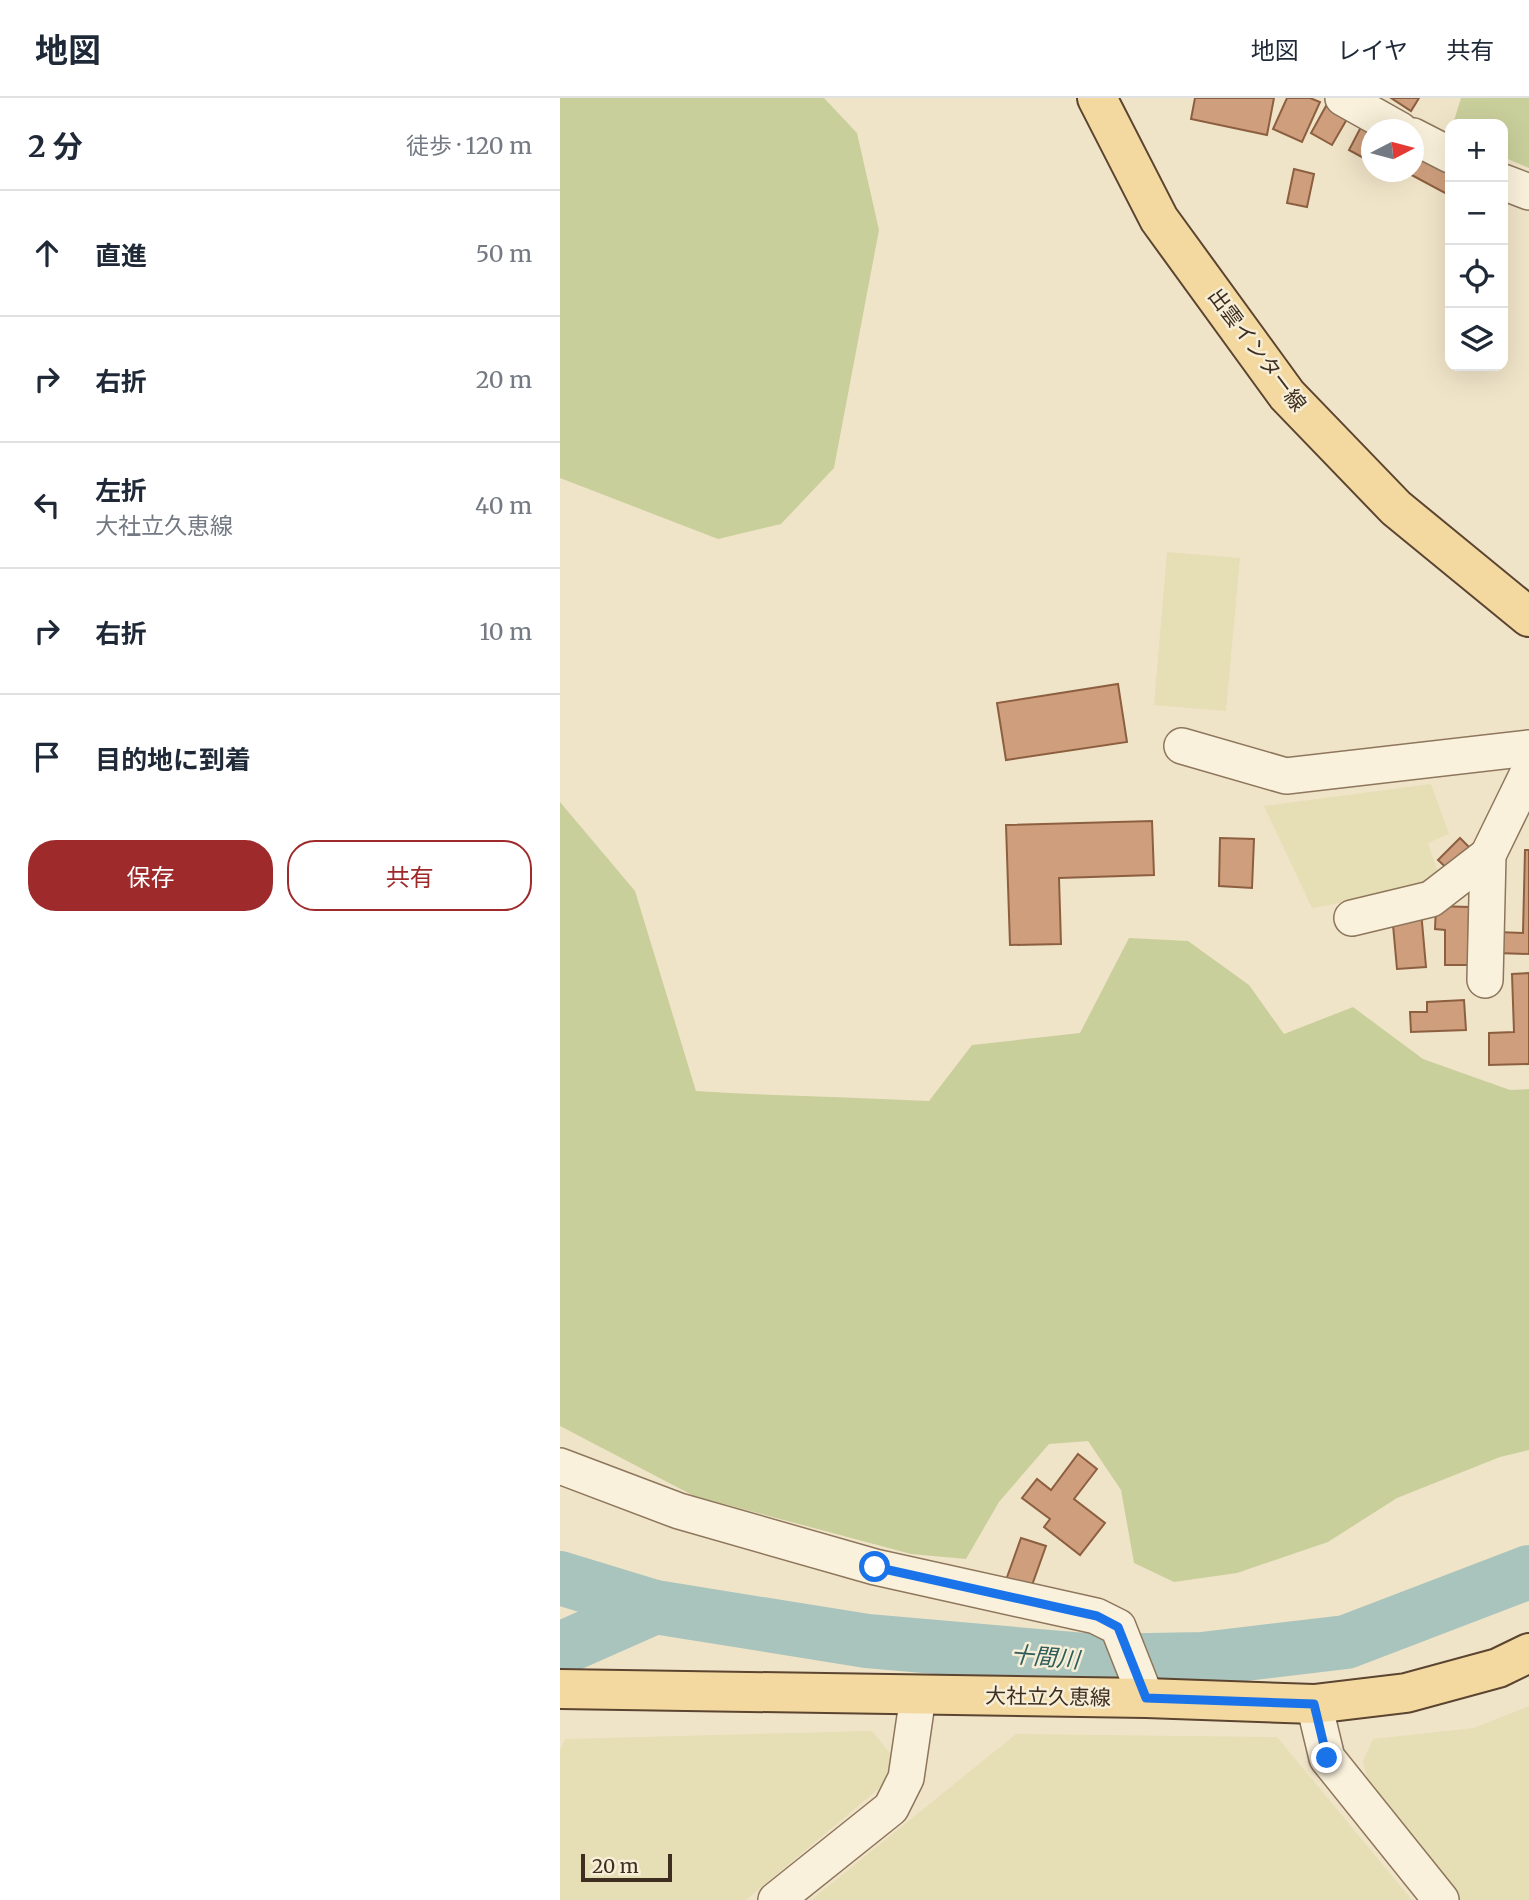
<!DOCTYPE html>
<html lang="ja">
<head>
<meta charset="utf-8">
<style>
  :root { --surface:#fff; --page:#f2f2f3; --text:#1f2937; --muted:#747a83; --line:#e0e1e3; --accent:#9e2a2b }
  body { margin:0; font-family:Merriweather,"Noto Sans JP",serif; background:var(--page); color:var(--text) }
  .controls { position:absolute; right:21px; top:21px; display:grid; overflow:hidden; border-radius:14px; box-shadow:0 7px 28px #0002 }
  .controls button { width:63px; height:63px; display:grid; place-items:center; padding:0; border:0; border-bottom:2px solid var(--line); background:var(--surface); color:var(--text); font:35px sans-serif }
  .compass { position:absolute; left:801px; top:21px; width:63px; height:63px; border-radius:50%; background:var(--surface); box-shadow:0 7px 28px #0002; rotate:84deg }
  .scale { position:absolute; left:21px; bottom:18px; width:91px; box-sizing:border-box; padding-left:7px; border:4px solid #3d2e20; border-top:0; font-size:19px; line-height:24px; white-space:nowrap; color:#3d2e20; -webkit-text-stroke:5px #f7eed8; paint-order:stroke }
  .stop { position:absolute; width:21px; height:21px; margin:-16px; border:5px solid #1a73e8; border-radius:50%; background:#fff }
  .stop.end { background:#1a73e8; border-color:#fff; box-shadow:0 2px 7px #0008 }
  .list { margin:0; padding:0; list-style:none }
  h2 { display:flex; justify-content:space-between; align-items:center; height:91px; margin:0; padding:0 28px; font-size:30px }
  h2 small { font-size:23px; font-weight:400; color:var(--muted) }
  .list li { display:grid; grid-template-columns:46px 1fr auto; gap:21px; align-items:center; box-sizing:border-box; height:126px; padding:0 28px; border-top:2px solid var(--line) }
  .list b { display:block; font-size:26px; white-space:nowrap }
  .list p { margin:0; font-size:23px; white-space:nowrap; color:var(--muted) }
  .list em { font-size:23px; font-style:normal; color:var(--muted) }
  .actions { display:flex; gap:14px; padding:21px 28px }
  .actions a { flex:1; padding:16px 0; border:2px solid var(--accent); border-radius:28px; text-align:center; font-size:24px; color:var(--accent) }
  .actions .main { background:var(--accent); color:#fff }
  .icon { flex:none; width:38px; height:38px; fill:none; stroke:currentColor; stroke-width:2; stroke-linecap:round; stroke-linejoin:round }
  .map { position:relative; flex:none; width:969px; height:1802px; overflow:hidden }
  header { display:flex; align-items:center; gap:42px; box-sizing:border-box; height:98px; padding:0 35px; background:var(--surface); border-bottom:2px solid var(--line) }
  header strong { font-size:33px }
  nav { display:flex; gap:38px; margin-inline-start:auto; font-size:24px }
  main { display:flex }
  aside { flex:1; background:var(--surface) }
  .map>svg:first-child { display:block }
  .farmland { fill:#e6deb5 }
  .green { fill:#c9cf9b }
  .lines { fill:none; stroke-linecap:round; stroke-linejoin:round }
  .river { stroke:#a9c4bc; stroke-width:54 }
  .building { fill:#cf9f7d; stroke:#8d5f41; stroke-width:2 }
  .minor-casing { stroke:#8d765c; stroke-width:38 }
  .major-casing { stroke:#5b4430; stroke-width:42 }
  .minor { stroke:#faf1dc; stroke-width:35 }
  .major { stroke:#f3d9a0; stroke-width:38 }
  .route { stroke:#1a73e8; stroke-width:9 }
  .labels { text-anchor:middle; stroke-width:5; stroke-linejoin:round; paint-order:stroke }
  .street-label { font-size:21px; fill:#3d2e20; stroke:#f7eed8 }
  .water-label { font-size:23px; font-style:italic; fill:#2f5d5a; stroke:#f7eed8 }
</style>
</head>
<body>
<header>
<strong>地図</strong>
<nav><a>地図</a><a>レイヤ</a><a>共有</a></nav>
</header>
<main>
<aside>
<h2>2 分<small>徒歩 · 120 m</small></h2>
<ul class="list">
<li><svg class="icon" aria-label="ahead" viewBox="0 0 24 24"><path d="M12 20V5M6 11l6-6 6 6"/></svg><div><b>直進</b></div><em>50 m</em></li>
<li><svg class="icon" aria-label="right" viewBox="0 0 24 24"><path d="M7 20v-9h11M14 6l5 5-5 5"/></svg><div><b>右折</b></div><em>20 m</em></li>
<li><svg class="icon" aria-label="left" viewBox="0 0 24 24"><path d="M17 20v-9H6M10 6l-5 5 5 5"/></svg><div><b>左折</b><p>大社立久恵線</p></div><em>40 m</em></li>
<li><svg class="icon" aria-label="right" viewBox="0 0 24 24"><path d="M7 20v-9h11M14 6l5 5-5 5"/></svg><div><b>右折</b></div><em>10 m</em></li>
<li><svg class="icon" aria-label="arrive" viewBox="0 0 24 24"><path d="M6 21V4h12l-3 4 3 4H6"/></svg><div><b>目的地に到着</b></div></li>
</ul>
<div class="actions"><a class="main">保存</a><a>共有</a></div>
</aside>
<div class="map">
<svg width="969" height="1802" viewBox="0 0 969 1802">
  <rect width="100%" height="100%" fill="#f0e4c8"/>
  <g class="farmland">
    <polygon points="607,454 680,460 666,613 594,607"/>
    <polygon points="871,686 889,736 868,745 880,781 853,792 752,810 704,708"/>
    <polygon points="969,1608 969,1802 899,1802 810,1691 803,1663 813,1641 914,1630"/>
    <polygon points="312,1633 333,1659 328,1683 186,1802 0,1802 0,1652 5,1641"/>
    <polygon points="456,1636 717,1639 852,1802 251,1802"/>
  </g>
  <g class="green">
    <polygon points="0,0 264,0 297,35 319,132 274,370 221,426 158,441 0,380"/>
    <polygon points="901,0 969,0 969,70 943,59 943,26 893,26"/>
    <path d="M0,704L75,793L136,993C214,998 291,999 369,1003L412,947L520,935L569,840L628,843L689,887L724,936L793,909L863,961L950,992L969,991V1352L940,1359L837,1400L768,1444L677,1475L614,1484L574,1465L561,1392L528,1343L489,1346L439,1404L406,1461L351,1456L134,1398L0,1328Z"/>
  </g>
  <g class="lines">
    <g class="river">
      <polyline points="0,1480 95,1509 307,1543 536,1563 642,1561 786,1544 969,1474"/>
      <polyline points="0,1551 95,1509"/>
    </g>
  </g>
  <g class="building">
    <polygon points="635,0 714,0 707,37 631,21"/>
    <polygon points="727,0 750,0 760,4 742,44 713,31"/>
    <polygon points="831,0 859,0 851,13"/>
    <polygon points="766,8 787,21 772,47 751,35"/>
    <polygon points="803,25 811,32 811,64 789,52"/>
    <polygon points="853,50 890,70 890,87 885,95 846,74 853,74"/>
    <polygon points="734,71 754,76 747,109 727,105"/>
    <polygon points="558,586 567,644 446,662 437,605"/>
    <polygon points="592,723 594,777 499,780 501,846 450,847 446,727"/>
    <polygon points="660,740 694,741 692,790 659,788"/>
    <polygon points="900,740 912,752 891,774 878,762"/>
    <polygon points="965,752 969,752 969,856 937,855 937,834 963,835"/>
    <polygon points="876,808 909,809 908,867 885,867 885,832 875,831"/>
    <polygon points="861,813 866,869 837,871 832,816"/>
    <polygon points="969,875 969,966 929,967 929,935 954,934 952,876"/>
    <polygon points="904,902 906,932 851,934 850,914 867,914 867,904"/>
    <polygon points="518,1356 537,1371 514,1401 545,1425 520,1457 484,1429 490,1421 462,1400 477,1381 491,1392"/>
    <polygon points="461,1440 486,1448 471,1490 446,1482"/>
  </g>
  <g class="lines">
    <g class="minor-casing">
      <g id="minor">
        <polyline points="783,0 840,32"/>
        <polyline points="853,38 890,57"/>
        <polyline points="943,84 969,94"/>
        <polyline points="622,648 726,678 969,650"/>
        <polyline points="792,820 871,801 928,757"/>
        <polyline points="925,882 928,757 969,673"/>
        <polyline points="0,1368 119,1413 315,1469 536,1518 558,1529 586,1600"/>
        <polyline points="754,1606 767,1660 881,1802"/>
        <polyline points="216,1802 331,1710 346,1680 358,1598"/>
      </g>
    </g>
    <g class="major-casing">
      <g id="major">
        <polyline points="537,0 599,121 727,297 836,410 969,519"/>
        <polyline points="0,1591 586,1600 754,1606 846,1595 938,1570 969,1555"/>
      </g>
    </g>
    <use href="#minor" class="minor"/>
    <use href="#major" class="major"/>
  </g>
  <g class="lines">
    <polyline class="route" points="315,1469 537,1518 558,1529 586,1600 754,1606 767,1660"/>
  </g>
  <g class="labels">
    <g class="street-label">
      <text transform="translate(697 252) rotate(53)" y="7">出雲インター線</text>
      <text transform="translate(488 1599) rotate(1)" y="7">大社立久恵線</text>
    </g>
    <g class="water-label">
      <text transform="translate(485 1559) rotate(5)" y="8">十間川</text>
    </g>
  </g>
</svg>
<div class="controls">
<button>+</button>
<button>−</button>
<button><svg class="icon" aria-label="locate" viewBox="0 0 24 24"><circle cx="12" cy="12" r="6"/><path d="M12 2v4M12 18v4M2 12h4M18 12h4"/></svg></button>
<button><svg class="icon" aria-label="layers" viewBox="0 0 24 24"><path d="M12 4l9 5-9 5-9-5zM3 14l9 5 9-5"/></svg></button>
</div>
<svg class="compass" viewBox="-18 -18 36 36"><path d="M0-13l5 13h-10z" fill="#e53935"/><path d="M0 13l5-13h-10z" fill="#747a83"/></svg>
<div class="scale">20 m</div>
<div class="stop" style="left:315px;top:1469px"></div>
<div class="stop end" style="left:767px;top:1660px"></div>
</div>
</main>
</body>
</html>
